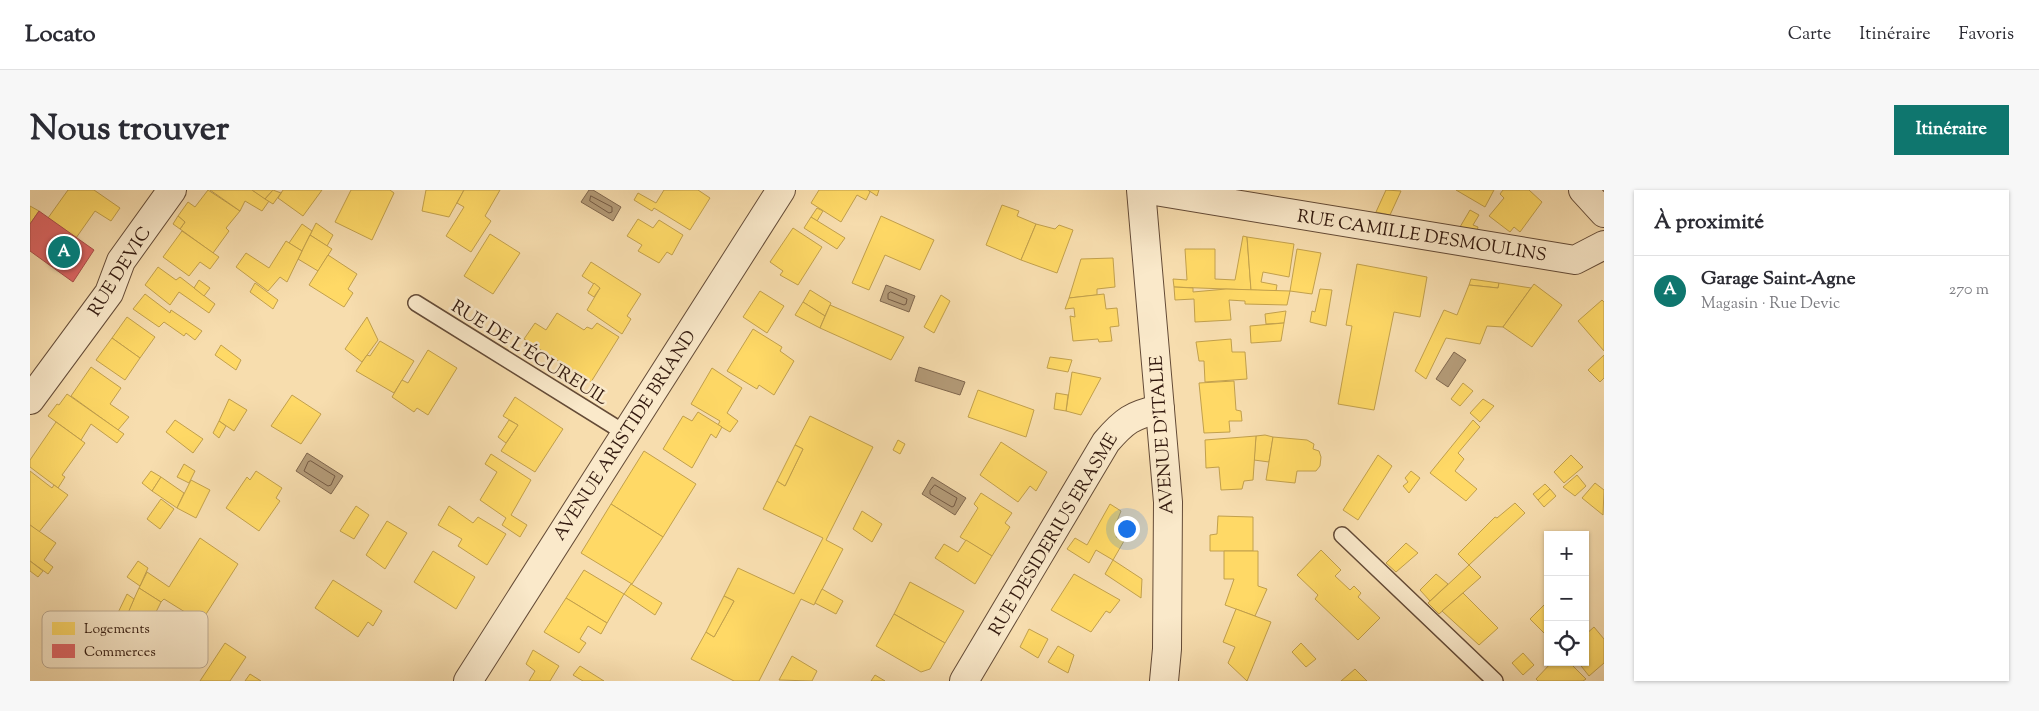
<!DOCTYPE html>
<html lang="fr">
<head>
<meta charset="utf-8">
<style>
  :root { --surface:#fff; --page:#f7f7f7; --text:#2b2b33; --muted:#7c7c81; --line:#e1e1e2; --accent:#0f766e }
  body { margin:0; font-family:"Sorts Mill Goudy",serif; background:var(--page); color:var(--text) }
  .controls { position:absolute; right:15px; bottom:15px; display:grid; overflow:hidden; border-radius:0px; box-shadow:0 1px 4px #0004 }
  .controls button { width:45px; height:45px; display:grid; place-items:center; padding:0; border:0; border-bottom:1px solid var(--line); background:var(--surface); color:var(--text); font:25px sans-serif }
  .you { position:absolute; left:1096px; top:338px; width:18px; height:18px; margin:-12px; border:4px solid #fff; border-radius:50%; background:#1a73e8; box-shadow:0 0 0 8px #1a73e833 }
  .badge { display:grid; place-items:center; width:32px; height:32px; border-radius:50%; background:var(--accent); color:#fff; font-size:16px; font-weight:700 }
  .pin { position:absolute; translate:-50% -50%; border:2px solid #fff; box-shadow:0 1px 5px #0006 }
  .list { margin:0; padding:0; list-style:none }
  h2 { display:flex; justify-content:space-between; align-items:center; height:65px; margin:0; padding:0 20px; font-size:21px }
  h2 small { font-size:16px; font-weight:400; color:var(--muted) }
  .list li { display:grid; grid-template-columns:32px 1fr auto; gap:15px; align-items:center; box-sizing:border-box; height:70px; padding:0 20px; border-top:1px solid var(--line) }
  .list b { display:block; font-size:19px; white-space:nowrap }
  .list p { margin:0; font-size:16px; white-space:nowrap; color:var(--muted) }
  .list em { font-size:16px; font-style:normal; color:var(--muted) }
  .icon { flex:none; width:28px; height:28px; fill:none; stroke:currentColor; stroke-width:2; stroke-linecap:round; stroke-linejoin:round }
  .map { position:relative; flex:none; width:1574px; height:491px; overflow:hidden; border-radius:0px }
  header { display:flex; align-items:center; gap:30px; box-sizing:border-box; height:70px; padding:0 25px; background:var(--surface); border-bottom:1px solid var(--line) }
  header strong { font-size:24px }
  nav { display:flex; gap:28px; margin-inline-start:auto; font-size:18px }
  .intro { display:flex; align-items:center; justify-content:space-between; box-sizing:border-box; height:120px; padding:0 30px }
  h1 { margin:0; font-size:35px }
  .button { padding:12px 22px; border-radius:0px; background:var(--accent); color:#fff; font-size:18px; font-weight:700 }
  main { display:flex; gap:30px; padding:0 30px }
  aside { flex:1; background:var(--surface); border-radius:0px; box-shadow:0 1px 4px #0004 }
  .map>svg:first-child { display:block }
  .water { fill:#b49b78; stroke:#80674e }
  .homes { fill:#ffd966; stroke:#c2a04c }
  .shops { fill:#e06666; stroke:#ac4f4c }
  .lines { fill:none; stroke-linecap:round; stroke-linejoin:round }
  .shore { stroke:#745a44; stroke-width:1 }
  .lane-casing { stroke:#644b37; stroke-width:18 }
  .street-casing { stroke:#644b37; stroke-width:30 }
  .lane { stroke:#fae9ca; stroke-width:15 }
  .street { stroke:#fae9ca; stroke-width:28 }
  .labels { text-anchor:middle; stroke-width:5; stroke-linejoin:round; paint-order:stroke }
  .street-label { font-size:18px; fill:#331a0f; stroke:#fae9ca }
  .key { fill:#fae9ca; stroke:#beab92; stroke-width:1 }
  .key-label { font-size:14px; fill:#331a0f }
</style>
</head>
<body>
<header>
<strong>Locato</strong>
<nav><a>Carte</a><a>Itinéraire</a><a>Favoris</a></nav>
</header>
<div class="intro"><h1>Nous trouver</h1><a class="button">Itinéraire</a></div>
<main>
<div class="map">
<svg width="1574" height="491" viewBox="0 0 1574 491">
  <rect width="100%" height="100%" fill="#f7ddae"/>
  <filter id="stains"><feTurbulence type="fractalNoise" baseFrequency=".004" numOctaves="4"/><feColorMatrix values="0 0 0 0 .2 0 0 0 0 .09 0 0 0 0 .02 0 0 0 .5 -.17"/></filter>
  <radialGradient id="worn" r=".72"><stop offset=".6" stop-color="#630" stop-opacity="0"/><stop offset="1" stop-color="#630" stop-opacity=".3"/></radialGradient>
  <g class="water">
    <polygon points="559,0 563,0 591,17 583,31 551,12"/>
    <polygon points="856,95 885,106 879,122 850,111"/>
    <polygon points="1424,162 1436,170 1418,197 1406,189"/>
    <polygon points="889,177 935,192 930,205 885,191"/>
    <polygon points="277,263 313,286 301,304 266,281"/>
    <polygon points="902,287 936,308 925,325 892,304"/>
  </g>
  <g class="homes">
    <polygon points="38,0 64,0 90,18 81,31 65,21 46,48 18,28"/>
    <polygon points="178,0 210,21 196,38 199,41 183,63 150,39 155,32 148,26 158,12 165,17"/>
    <polygon points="180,0 222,0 239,11 232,21 215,11 210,21"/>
    <polygon points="222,0 243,0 235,9"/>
    <polygon points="243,0 251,3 243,14 235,9"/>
    <polygon points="253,0 292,0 273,26 248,8"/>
    <polygon points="321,0 360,0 364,3 342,50 305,32"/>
    <polygon points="396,0 434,0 419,27 392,21"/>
    <polygon points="434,0 470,0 455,26 461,31 441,62 416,46 434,17 427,13"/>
    <polygon points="634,0 668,0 680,8 660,40 624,18 622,21 604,10 608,3 626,13"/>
    <polygon points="789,0 838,0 840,2 836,10 827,5 811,32 781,13"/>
    <polygon points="838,0 849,0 847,6"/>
    <polygon points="1356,0 1371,1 1360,25 1346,22"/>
    <polygon points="1426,0 1464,0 1455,17"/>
    <polygon points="1473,0 1499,0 1512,12 1490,42 1484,37 1480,42 1459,26 1474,8 1470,4"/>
    <polygon points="972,15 989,21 987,26 1006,34 991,70 956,55"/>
    <polygon points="0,16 9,21 0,34"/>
    <polygon points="787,18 793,21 787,31 781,27"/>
    <polygon points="1440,20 1449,25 1443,35 1448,37 1447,41 1430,37"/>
    <polygon points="148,26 155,32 150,39 143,34"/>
    <polygon points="851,26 904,50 890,80 855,65 839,100 822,93"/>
    <polygon points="781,27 815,48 807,59 774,38"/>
    <polygon points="608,29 623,38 629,30 653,45 642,65 637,62 629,73 608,61 612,55 597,46"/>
    <polygon points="286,33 303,45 297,56 280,45"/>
    <polygon points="272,34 282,41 272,61 259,53"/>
    <polygon points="1006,34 1025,39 1029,35 1043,40 1027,83 991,70"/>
    <polygon points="763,38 792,57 768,95 750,85 753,81 740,72"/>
    <polygon points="152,41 189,67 180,79 170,72 159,86 133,67"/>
    <polygon points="460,44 490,63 463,104 434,86"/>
    <polygon points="280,45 302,59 288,81 268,69"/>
    <polygon points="1213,46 1217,47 1221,100 1144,97 1143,89 1157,90 1155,59 1185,59 1185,89 1205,90"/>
    <polygon points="1217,47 1264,54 1259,87 1233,82 1231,92 1247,95 1246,101 1221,100"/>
    <polygon points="256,51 272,61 257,92 250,87 238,101 206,77 216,63 239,78"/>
    <polygon points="1267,59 1291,63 1282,104 1260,101"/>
    <polygon points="298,65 327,84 318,99 323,103 314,117 279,95"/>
    <polygon points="1083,68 1085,97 1067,99 1067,105 1039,108 1051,69"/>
    <polygon points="561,72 611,104 597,126 601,129 592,144 557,120 570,98 552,86"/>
    <polygon points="1327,74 1397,87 1390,127 1364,122 1344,220 1308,214 1322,136 1316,135"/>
    <polygon points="128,77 146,90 150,87 185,114 179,123 149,102 140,115 115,95"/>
    <polygon points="1441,89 1469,93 1468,98 1439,95"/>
    <polygon points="169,90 180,98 174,106 164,98"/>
    <polygon points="225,93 248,110 243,119 220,102"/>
    <polygon points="564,93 570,98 564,107 558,103"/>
    <polygon points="1469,93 1501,98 1473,137 1457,136 1450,154 1416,148 1396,189 1385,181 1414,120 1427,125 1439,95 1468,98"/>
    <polygon points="1504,94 1532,115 1502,157 1473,137"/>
    <polygon points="1144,97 1163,98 1163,102 1196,99 1260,101 1257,115 1215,114 1215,111 1199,110 1201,130 1165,132 1164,109 1145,110"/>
    <polygon points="1290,99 1302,100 1296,136 1280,132 1282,121 1285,122"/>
    <polygon points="780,100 801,113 795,126 773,112"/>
    <polygon points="730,101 754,116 737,143 713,127"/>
    <polygon points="115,104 140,123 141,120 172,141 165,150 156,143 154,146 134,132 129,137 103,119"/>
    <polygon points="1074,104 1076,119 1087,118 1089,136 1080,137 1082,151 1069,152 1068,149 1043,151 1040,126 1045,127 1044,118 1035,119 1039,108"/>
    <polygon points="911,105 920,111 904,143 894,137"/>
    <polygon points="1572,110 1574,112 1574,161 1548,131"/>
    <polygon points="773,112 795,126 790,138 765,125"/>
    <polygon points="800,115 874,147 861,170 790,138"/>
    <polygon points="1256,121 1254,133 1236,134 1235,124"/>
    <polygon points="527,123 554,140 557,137 562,139 567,133 589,147 561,192 494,149 505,133 516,140"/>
    <polygon points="97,127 125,147 110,168 82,148"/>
    <polygon points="337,127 348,150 332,172 315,159"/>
    <polygon points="1254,133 1251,151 1221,153 1220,136"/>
    <polygon points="723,139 752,157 750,161 764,171 744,205 729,195 727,199 697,181"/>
    <polygon points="82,148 110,168 95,190 66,170"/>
    <polygon points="1201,149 1202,162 1215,162 1217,189 1175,192 1174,171 1169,171 1166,152"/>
    <polygon points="350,151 384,171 364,203 326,181 337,165 340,166"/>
    <polygon points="191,155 211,170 206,180 185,165"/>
    <polygon points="398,160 427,178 398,225 387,218 384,222 362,207 372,190 378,193"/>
    <polygon points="1574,165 1574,188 1570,192 1558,180"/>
    <polygon points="1020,167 1042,170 1038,182 1017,178"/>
    <polygon points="61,177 91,198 80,214 99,227 88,240 41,206"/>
    <polygon points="682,178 712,198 697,223 708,231 700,242 688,235 690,231 661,214"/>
    <polygon points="1042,182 1071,188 1051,225 1036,221"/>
    <polygon points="1204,191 1206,220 1211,221 1212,231 1199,231 1200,242 1174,243 1169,193"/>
    <polygon points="1433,193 1443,201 1430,216 1421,209"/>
    <polygon points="948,200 1004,220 996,247 938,227"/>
    <polygon points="1026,203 1038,205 1036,221 1024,219"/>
    <polygon points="37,204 94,244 87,253 61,234 51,250 18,226 27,214 29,215"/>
    <polygon points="262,205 291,224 271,254 241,236"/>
    <polygon points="485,207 533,239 505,282 471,261 488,235 473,226"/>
    <polygon points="199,209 217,220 204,241 189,231"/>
    <polygon points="1453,209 1464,216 1450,232 1440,223"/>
    <polygon points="668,222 692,237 686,248 681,244 662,278 633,259 653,226 662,231"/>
    <polygon points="780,226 843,257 796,350 813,359 784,415 771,409 729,491 704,491 661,469 676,442 684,447 704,411 694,406 708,378 764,404 793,348 733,319 747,291 755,296 773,259 765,255"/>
    <polygon points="145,230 173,249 163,263 136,242"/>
    <polygon points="479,230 488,235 476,253 468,247"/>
    <polygon points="1443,230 1450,237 1428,263 1434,269 1425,281 1447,299 1436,311 1400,283"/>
    <polygon points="189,231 196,236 189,248 183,243"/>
    <polygon points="26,232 55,253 32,285 35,287 28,298 0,277 0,270"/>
    <polygon points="1235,245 1243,247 1239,272 1224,270 1226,246"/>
    <polygon points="1226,246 1223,290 1214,291 1212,299 1191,300 1189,277 1176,278 1175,250"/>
    <polygon points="1243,247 1277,250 1284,254 1283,259 1289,261 1291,267 1290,276 1286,281 1267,281 1265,293 1236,290"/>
    <polygon points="868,250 875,254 870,264 863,260"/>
    <polygon points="971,252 1017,282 1006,301 1000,296 988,312 950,285"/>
    <polygon points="765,255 773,259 755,296 747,291"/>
    <polygon points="614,261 666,294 633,347 581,314"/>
    <polygon points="461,264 501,290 481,325 497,335 490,347 472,335 476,328 450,310 467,282 455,274"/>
    <polygon points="1348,265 1362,276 1328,330 1313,320"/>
    <polygon points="1541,265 1553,277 1534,293 1524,282"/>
    <polygon points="154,274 165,281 159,293 147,287"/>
    <polygon points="0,281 22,298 24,295 38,305 9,342 0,335"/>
    <polygon points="121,281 131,287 122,301 112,293"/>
    <polygon points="226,281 252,298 246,308 250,311 229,341 196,318 217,287 220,290"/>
    <polygon points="1381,281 1390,288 1379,303 1373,296 1378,292 1375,288"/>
    <polygon points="1547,285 1556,296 1545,306 1533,297"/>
    <polygon points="131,287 154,303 147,318 122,301"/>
    <polygon points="161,290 180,300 166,328 147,318"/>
    <polygon points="1565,293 1574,300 1573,325 1552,308"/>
    <polygon points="1515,294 1520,299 1508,310 1503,304"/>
    <polygon points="1520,299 1526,306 1514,317 1508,310"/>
    <polygon points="951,303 982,323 975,333 980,337 962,366 930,347 948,318 944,314"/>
    <polygon points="131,309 144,319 130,339 117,329"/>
    <polygon points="1485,313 1495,323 1439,375 1428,364 1465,327 1467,328"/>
    <polygon points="581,314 633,347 602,394 551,363"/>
    <polygon points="1080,314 1091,321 1087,331 1092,335 1086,347 1094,351 1083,370 1066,360 1059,373 1037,359 1045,348 1057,355"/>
    <polygon points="326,316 339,325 324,349 310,341"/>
    <polygon points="419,316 443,333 448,327 476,344 457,375 428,356 432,349 408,335"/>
    <polygon points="832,321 852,334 842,352 823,339"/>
    <polygon points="1188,326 1223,327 1223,361 1180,361 1180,345 1187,344"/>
    <polygon points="357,331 377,343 355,379 336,365"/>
    <polygon points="0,335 26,353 14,370 23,377 18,384 0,371"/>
    <polygon points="170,348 208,374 171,432 134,409 131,412 109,398 117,382 139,397"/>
    <polygon points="936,350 962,366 945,394 905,368 914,354 928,362"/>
    <polygon points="1376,353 1388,363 1366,382 1356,373"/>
    <polygon points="1291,360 1311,380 1305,386 1320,400 1324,396 1331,403 1328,407 1350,428 1328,450 1285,409 1288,405 1267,385"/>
    <polygon points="403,361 445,387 426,419 384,392"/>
    <polygon points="1194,361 1228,361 1228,396 1237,399 1225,426 1195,415 1204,389 1194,389"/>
    <polygon points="1083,370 1112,389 1111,408 1075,384"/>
    <polygon points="0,371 13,381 8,387 0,381"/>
    <polygon points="108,371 118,378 110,396 97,387"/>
    <polygon points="1439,375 1451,387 1409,424 1398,413"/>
    <polygon points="554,380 594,404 577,433 536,408"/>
    <polygon points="1044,384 1090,410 1080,423 1076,421 1061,442 1021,420"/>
    <polygon points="1406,384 1418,394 1400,411 1390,400"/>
    <polygon points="303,390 352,421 343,436 338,432 328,447 285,418"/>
    <polygon points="880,392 934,421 915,453 864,424"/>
    <polygon points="601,394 632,413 625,425 594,404"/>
    <polygon points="109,398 131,412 103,468 83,455"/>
    <polygon points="792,399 813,411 806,424 785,413"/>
    <polygon points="1433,403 1468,438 1449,455 1412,421"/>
    <polygon points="97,404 104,409 92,437 84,431"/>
    <polygon points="694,406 704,411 684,447 676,442"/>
    <polygon points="536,408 577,433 571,444 558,436 550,449 556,453 549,463 514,442"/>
    <polygon points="1518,411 1518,447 1500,429"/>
    <polygon points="1206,419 1241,432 1217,491 1198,473 1205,457 1193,452"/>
    <polygon points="864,424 915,453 900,479 891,482 846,456"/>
    <polygon points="1564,437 1574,449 1574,473 1559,486 1548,472 1555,472 1555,445"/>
    <polygon points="999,439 1018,449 1008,468 990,457"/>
    <polygon points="195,453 216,467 200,491 170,491"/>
    <polygon points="1271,453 1286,469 1276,477 1262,462"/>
    <polygon points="1028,456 1044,465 1038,483 1018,472"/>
    <polygon points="503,460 529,476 520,491 499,491 505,481 496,474"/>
    <polygon points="1493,463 1504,475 1493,485 1482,473"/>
    <polygon points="762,466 787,481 782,491 749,490"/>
    <polygon points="1522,472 1539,472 1556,489 1553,491 1508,491 1506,489"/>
    <polygon points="550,476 574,491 553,491 543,485"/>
    <polygon points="1325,479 1337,491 1311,491"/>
    <polygon points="220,484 231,491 215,491"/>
    <polygon points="845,485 855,491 841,491"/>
  </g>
  <polygon class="shops" points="9,21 64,60 43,92 0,61 0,34"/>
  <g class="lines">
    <g class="shore">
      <polygon points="561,6 582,17 582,22 579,23 560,11"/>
      <polygon points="861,102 877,109 876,114 874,115 858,109 858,104"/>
      <polygon points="281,271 305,286 301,295 298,296 274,281 278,272"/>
      <polygon points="905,295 927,308 924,316 922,317 900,304 900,301"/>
    </g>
    <g class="lane-casing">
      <g id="lane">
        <polyline points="386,113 595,243"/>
        <polyline points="1312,345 1465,491"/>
      </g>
    </g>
    <g class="street-casing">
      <g id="street">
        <polyline points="1111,0 1138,312 1137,459 1134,491"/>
        <polyline points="1119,0 1545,70 1574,55"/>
        <polyline points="1553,0 1574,23"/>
        <polyline points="0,210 79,103 91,71 142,0"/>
        <polyline points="438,491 751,0"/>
        <path d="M934,491L1076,252C1094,231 1102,225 1130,219"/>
      </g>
    </g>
    <use href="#lane" class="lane"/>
    <use href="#street" class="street"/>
  </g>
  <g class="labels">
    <g class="street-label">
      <text transform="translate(1392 45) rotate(9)" y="6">RUE CAMILLE DESMOULINS</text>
      <text transform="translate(89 81) rotate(-58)" y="6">RUE DEVIC</text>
      <text transform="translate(500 162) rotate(32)" y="6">RUE DE L'ÉCUREUIL</text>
      <text transform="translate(594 245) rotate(-57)" y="6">AVENUE ARISTIDE BRIAND</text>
      <text transform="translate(1131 245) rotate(-94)" y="6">AVENUE D'ITALIE</text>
      <text transform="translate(1023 344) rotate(-59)" y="6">RUE DESIDERIUS ERASME</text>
    </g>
  </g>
  <rect x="12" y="421" width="166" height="57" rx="8" class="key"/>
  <rect x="22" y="432" width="23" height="13" fill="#ffd966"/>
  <rect x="22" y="454" width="23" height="14" fill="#e06666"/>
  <g class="key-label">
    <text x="54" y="443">Logements</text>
    <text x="54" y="466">Commerces</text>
  </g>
  <rect width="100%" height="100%" filter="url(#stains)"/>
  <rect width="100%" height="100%" fill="url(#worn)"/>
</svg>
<div class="controls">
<button>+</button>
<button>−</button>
<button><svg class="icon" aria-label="locate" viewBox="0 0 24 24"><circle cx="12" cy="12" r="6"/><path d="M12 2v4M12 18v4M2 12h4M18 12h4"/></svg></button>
</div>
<div class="you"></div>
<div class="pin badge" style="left:34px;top:62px">A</div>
</div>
<aside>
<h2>À proximité<small></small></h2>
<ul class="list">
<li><span class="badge">A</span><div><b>Garage Saint-Agne</b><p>Magasin · Rue Devic</p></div><em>270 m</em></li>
</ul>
</aside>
</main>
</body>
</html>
